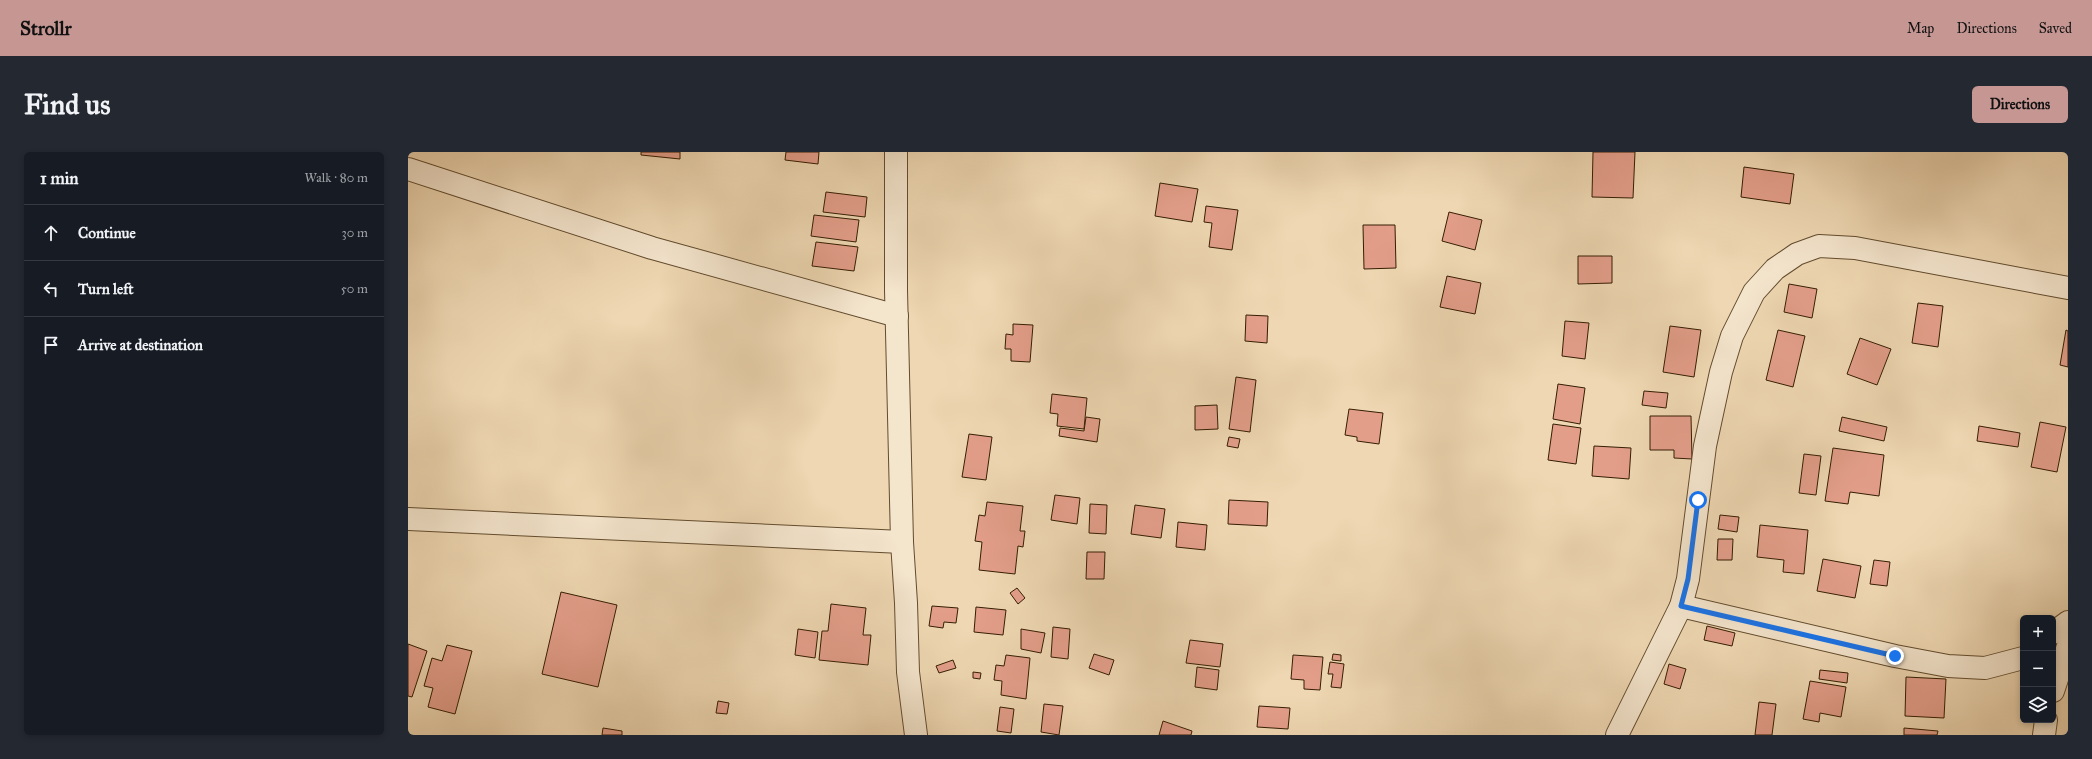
<!DOCTYPE html>
<html lang="en">
<head>
<meta charset="utf-8">
<style>
  :root { --surface:#171b24; --page:#242831; --text:#f1f3f6; --muted:#9ea1a6; --line:#363941; --accent:#c59692 }
  body { margin:0; font-family:"IM FELL Great Primer",serif; background:var(--page); color:var(--text) }
  .controls { position:absolute; right:12px; bottom:12px; display:grid; overflow:hidden; border-radius:6px; box-shadow:0 2px 6px #0003 }
  .controls button { width:36px; height:36px; display:grid; place-items:center; padding:0; border:0; border-bottom:1px solid var(--line); background:var(--surface); color:var(--text); font:20px sans-serif }
  .stop { position:absolute; width:12px; height:12px; margin:-9px; border:3px solid #1a73e8; border-radius:50%; background:#fff }
  .stop.end { background:#1a73e8; border-color:#fff; box-shadow:0 1px 4px #0008 }
  .list { margin:0; padding:0; list-style:none }
  h2 { display:flex; justify-content:space-between; align-items:center; height:52px; margin:0; padding:0 16px; font-size:17px }
  h2 small { font-size:13px; font-weight:400; color:var(--muted) }
  .list li { display:grid; grid-template-columns:26px 1fr auto; gap:12px; align-items:center; box-sizing:border-box; height:56px; padding:0 16px; border-top:1px solid var(--line) }
  .list b { display:block; font-size:15px; white-space:nowrap }
  .list em { font-size:13px; font-style:normal; color:var(--muted) }
  .icon { flex:none; width:22px; height:22px; fill:none; stroke:currentColor; stroke-width:2; stroke-linecap:round; stroke-linejoin:round }
  .map { position:relative; flex:none; width:1660px; height:583px; overflow:hidden; border-radius:6px }
  header { display:flex; align-items:center; gap:24px; box-sizing:border-box; height:56px; padding:0 20px; background:var(--accent); color:#111 }
  header strong { font-size:19px }
  nav { display:flex; gap:22px; margin-inline-start:auto; font-size:14px }
  .intro { display:flex; align-items:center; justify-content:space-between; box-sizing:border-box; height:96px; padding:0 24px }
  h1 { margin:0; font-size:28px }
  .button { padding:10px 18px; border-radius:6px; background:var(--accent); color:#111; font-size:14px; font-weight:700 }
  main { display:flex; gap:24px; padding:0 24px }
  aside { flex:1; background:var(--surface); border-radius:6px; box-shadow:0 2px 6px #0003 }
  .map>svg:first-child { display:block }
  .building { fill:#e39e8a; stroke:#351d02 }
  .lines { fill:none; stroke-linecap:round; stroke-linejoin:round }
  .minor-casing { stroke:#634c2e; stroke-width:24 }
  .minor { stroke:#f4e5cd; stroke-width:22 }
  .route { stroke:#1a73e8; stroke-width:5 }
</style>
</head>
<body>
<header>
<strong>Strollr</strong>
<nav><a>Map</a><a>Directions</a><a>Saved</a></nav>
</header>
<div class="intro"><h1>Find us</h1><a class="button">Directions</a></div>
<main>
<aside>
<h2>1 min<small>Walk · 80 m</small></h2>
<ul class="list">
<li><svg class="icon" aria-label="ahead" viewBox="0 0 24 24"><path d="M12 20V5M6 11l6-6 6 6"/></svg><div><b>Continue</b></div><em>30 m</em></li>
<li><svg class="icon" aria-label="left" viewBox="0 0 24 24"><path d="M17 20v-9H6M10 6l-5 5 5 5"/></svg><div><b>Turn left</b></div><em>50 m</em></li>
<li><svg class="icon" aria-label="arrive" viewBox="0 0 24 24"><path d="M6 21V4h12l-3 4 3 4H6"/></svg><div><b>Arrive at destination</b></div></li>
</ul>
</aside>
<div class="map">
<svg width="1660" height="583" viewBox="0 0 1660 583">
  <rect width="100%" height="100%" fill="#eed7b2"/>
  <filter id="stains"><feTurbulence type="fractalNoise" baseFrequency=".005" numOctaves="4"/><feColorMatrix values="0 0 0 0 .2 0 0 0 0 .09 0 0 0 0 .02 0 0 0 .5 -.17"/></filter>
  <radialGradient id="worn" r=".72"><stop offset=".6" stop-color="#630" stop-opacity="0"/><stop offset="1" stop-color="#630" stop-opacity=".3"/></radialGradient>
  <g class="building">
    <polygon points="233,0 272,0 272,7 233,3"/>
    <polygon points="378,0 411,0 410,12 377,8"/>
    <polygon points="1185,0 1227,0 1225,46 1184,45"/>
    <polygon points="1336,15 1386,22 1382,52 1333,45"/>
    <polygon points="752,31 790,37 784,70 747,64"/>
    <polygon points="418,40 459,45 457,65 415,60"/>
    <polygon points="798,54 830,58 824,98 801,95 804,71 796,70"/>
    <polygon points="1041,60 1074,68 1067,98 1034,89"/>
    <polygon points="406,63 451,68 448,90 403,84"/>
    <polygon points="955,73 987,73 988,116 956,117"/>
    <polygon points="408,90 450,95 446,119 404,114"/>
    <polygon points="1170,104 1204,104 1204,131 1170,132"/>
    <polygon points="1039,124 1073,131 1067,162 1032,155"/>
    <polygon points="1381,132 1409,137 1404,166 1376,160"/>
    <polygon points="1510,151 1535,154 1530,195 1504,191"/>
    <polygon points="838,163 860,164 859,191 837,189"/>
    <polygon points="1157,169 1181,171 1177,207 1154,204"/>
    <polygon points="605,172 625,173 622,210 603,209 603,197 597,197 598,182 605,183"/>
    <polygon points="1262,174 1293,178 1286,225 1255,220"/>
    <polygon points="1370,178 1397,184 1385,235 1358,228"/>
    <polygon points="1658,178 1660,179 1660,215 1652,213"/>
    <polygon points="1452,186 1483,197 1469,233 1439,222"/>
    <polygon points="828,225 848,228 842,280 821,277"/>
    <polygon points="1150,232 1177,236 1172,272 1145,267"/>
    <polygon points="1236,239 1260,241 1258,256 1234,253"/>
    <polygon points="644,242 679,246 676,277 649,274 650,262 642,261"/>
    <polygon points="809,253 810,277 787,278 787,254"/>
    <polygon points="941,257 975,261 971,292 949,289 949,285 937,283"/>
    <polygon points="1242,264 1283,264 1284,307 1266,306 1266,298 1242,298"/>
    <polygon points="678,265 692,267 689,290 651,284 652,276 676,279"/>
    <polygon points="1434,265 1479,275 1476,289 1431,279"/>
    <polygon points="1632,270 1658,275 1649,320 1623,315"/>
    <polygon points="1145,272 1173,276 1168,312 1140,308"/>
    <polygon points="1571,274 1612,281 1610,295 1569,289"/>
    <polygon points="561,282 584,285 578,328 554,325"/>
    <polygon points="821,285 832,287 830,296 819,294"/>
    <polygon points="1186,294 1223,296 1221,327 1184,324"/>
    <polygon points="1425,296 1476,303 1471,344 1442,340 1440,352 1417,349"/>
    <polygon points="1396,302 1413,304 1408,343 1391,341"/>
    <polygon points="647,343 672,346 669,372 643,368"/>
    <polygon points="821,348 860,350 859,374 820,372"/>
    <polygon points="579,350 615,354 612,379 617,379 615,395 610,394 607,422 571,418 574,390 567,389 571,363 577,364"/>
    <polygon points="682,352 699,353 698,382 681,381"/>
    <polygon points="727,353 757,357 753,386 723,382"/>
    <polygon points="1312,363 1331,365 1329,380 1310,377"/>
    <polygon points="770,370 799,373 797,398 768,395"/>
    <polygon points="1352,373 1400,378 1396,422 1375,420 1376,408 1349,405"/>
    <polygon points="1310,387 1325,387 1324,408 1309,408"/>
    <polygon points="679,400 697,400 696,427 678,427"/>
    <polygon points="1415,407 1453,414 1447,446 1409,439"/>
    <polygon points="1466,408 1482,410 1479,434 1462,432"/>
    <polygon points="609,436 617,446 610,452 602,441"/>
    <polygon points="153,440 209,453 190,535 134,522"/>
    <polygon points="423,452 458,456 455,483 463,483 460,513 411,508 414,479 420,479"/>
    <polygon points="524,454 550,456 548,471 536,470 535,476 521,474"/>
    <polygon points="568,455 598,458 595,483 566,480"/>
    <polygon points="1299,474 1327,481 1324,494 1296,488"/>
    <polygon points="645,475 662,477 660,507 643,505"/>
    <polygon points="390,477 410,480 407,506 387,503"/>
    <polygon points="613,477 637,481 633,501 613,497"/>
    <polygon points="782,488 815,492 812,515 778,511"/>
    <polygon points="0,492 19,499 4,545 0,544"/>
    <polygon points="39,493 64,499 47,562 20,555 25,536 16,534 24,506 34,509"/>
    <polygon points="686,502 706,508 701,523 681,516"/>
    <polygon points="925,502 933,503 933,509 924,508"/>
    <polygon points="598,503 622,506 618,547 593,543 594,529 586,528 588,513 596,514"/>
    <polygon points="885,503 915,505 912,538 896,537 896,528 883,527"/>
    <polygon points="545,508 548,516 531,521 528,514"/>
    <polygon points="922,510 936,512 933,536 923,535 925,522 920,522"/>
    <polygon points="1261,512 1278,517 1272,537 1256,532"/>
    <polygon points="789,515 811,518 809,538 787,535"/>
    <polygon points="1412,518 1440,521 1439,531 1411,527"/>
    <polygon points="565,520 573,521 572,527 565,526"/>
    <polygon points="1498,525 1538,527 1536,566 1497,564"/>
    <polygon points="1402,529 1438,535 1433,565 1412,561 1411,570 1395,567"/>
    <polygon points="310,549 321,551 319,562 308,561"/>
    <polygon points="1351,550 1368,552 1364,583 1347,583"/>
    <polygon points="636,552 655,554 651,583 633,580"/>
    <polygon points="851,554 882,556 880,577 849,575"/>
    <polygon points="592,555 606,557 603,581 589,579"/>
    <polygon points="755,569 784,579 783,583 751,583"/>
    <polygon points="195,576 214,579 214,583 194,583"/>
    <polygon points="1496,576 1530,579 1529,583 1496,583"/>
  </g>
  <g class="lines">
    <g class="minor-casing">
      <g id="minor">
        <polyline points="488,0 488,138 494,390 498,451 500,520 508,583"/>
        <polyline points="0,17 244,96 489,164"/>
        <polyline points="0,367 494,390"/>
        <polyline points="1273,454 1487,504 1540,514 1577,516 1615,506"/>
        <polyline points="1645,481 1660,470"/>
        <polyline points="1645,539 1660,494"/>
        <polyline points="1209,583 1273,454 1280,427 1297,294 1313,220 1324,184 1346,140 1367,117 1389,102 1411,94 1447,96 1660,136"/>
        <polyline points="1636,583 1638,568"/>
      </g>
    </g>
    <use href="#minor" class="minor"/>
  </g>
  <g class="lines">
    <polyline class="route" points="1290,348 1280,427 1273,454 1487,504"/>
  </g>
  <rect width="100%" height="100%" filter="url(#stains)"/>
  <rect width="100%" height="100%" fill="url(#worn)"/>
</svg>
<div class="controls">
<button>+</button>
<button>−</button>
<button><svg class="icon" aria-label="layers" viewBox="0 0 24 24"><path d="M12 4l9 5-9 5-9-5zM3 14l9 5 9-5"/></svg></button>
</div>
<div class="stop" style="left:1290px;top:348px"></div>
<div class="stop end" style="left:1487px;top:504px"></div>
</div>
</main>
</body>
</html>
